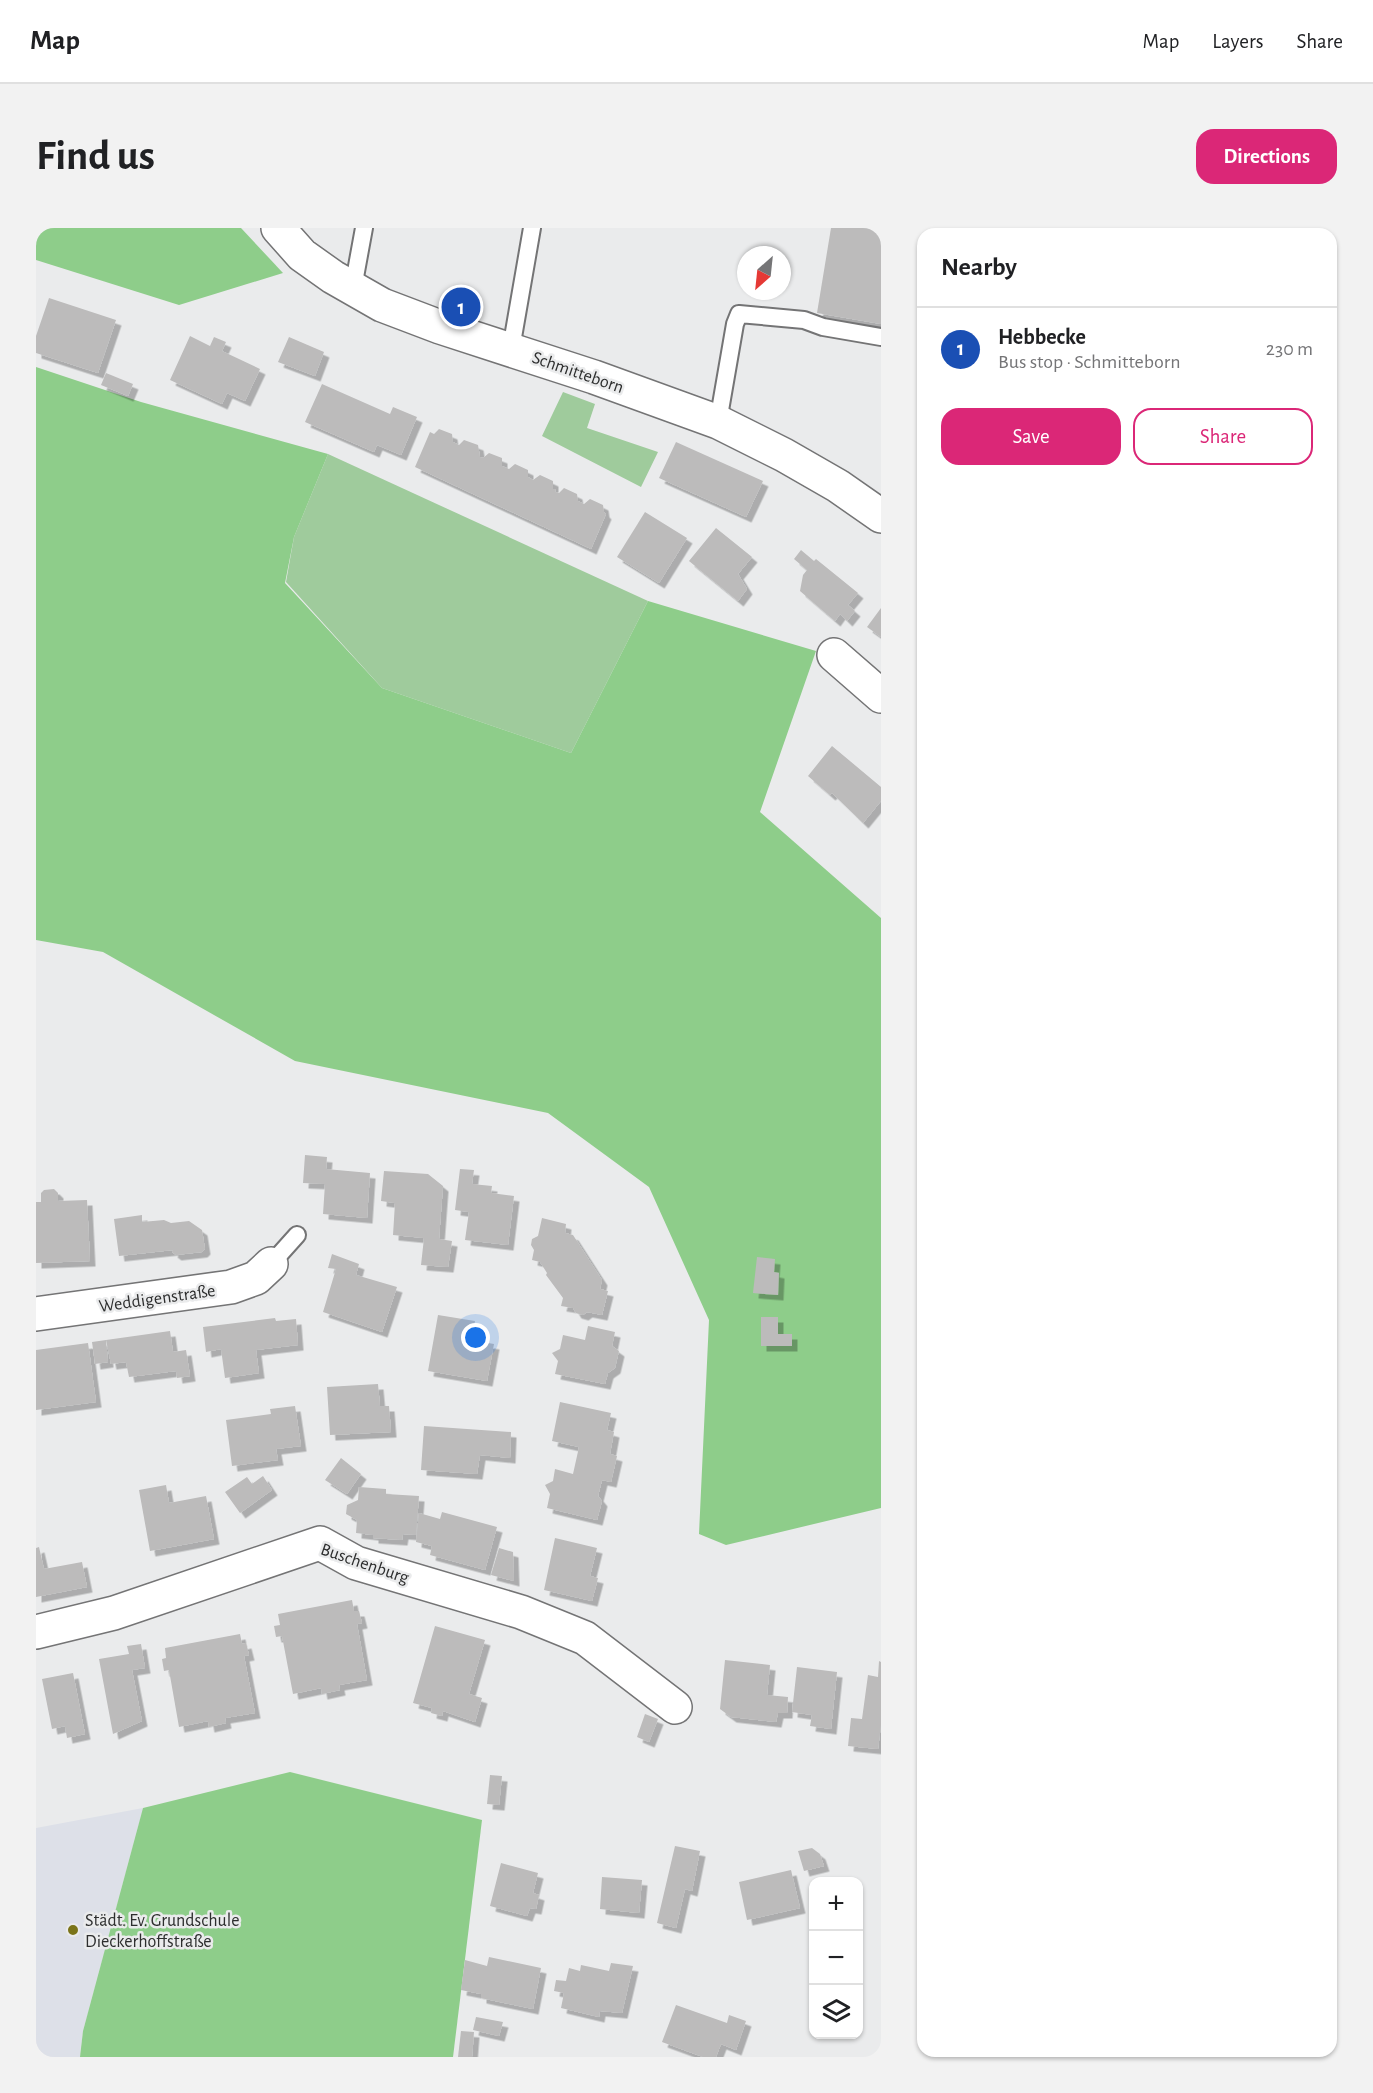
<!DOCTYPE html>
<html lang="en">
<head>
<meta charset="utf-8">
<style>
  :root { --surface:#fff; --page:#f2f2f2; --text:#202124; --muted:#757577; --line:#e0e0e0; --accent:#db2777 }
  body { margin:0; font-family:"Alegreya Sans",sans-serif; background:var(--page); color:var(--text) }
  .controls { position:absolute; right:18px; bottom:18px; display:grid; overflow:hidden; border-radius:12px; box-shadow:0 2px 4px #0004 }
  .controls button { width:54px; height:54px; display:grid; place-items:center; padding:0; border:0; border-bottom:2px solid var(--line); background:var(--surface); color:var(--text); font:30px sans-serif }
  .compass { position:absolute; left:701px; top:18px; width:54px; height:54px; border-radius:50%; background:var(--surface); box-shadow:0 2px 4px #0004; rotate:207deg }
  .you { position:absolute; left:440px; top:1110px; width:21px; height:21px; margin:-15px; border:4px solid #fff; border-radius:50%; background:#1a73e8; box-shadow:0 0 0 9px #1a73e833 }
  .badge { display:grid; place-items:center; width:39px; height:39px; border-radius:50%; background:var(--accent); color:#fff; font-size:20px; font-weight:700 }
  .pin { position:absolute; translate:-50% -50%; border:3px solid #fff; box-shadow:0 2px 6px #0006 }
  .list { margin:0; padding:0; list-style:none }
  h2 { display:flex; justify-content:space-between; align-items:center; height:78px; margin:0; padding:0 24px; font-size:26px }
  h2 small { font-size:20px; font-weight:400; color:var(--muted) }
  .list li { display:grid; grid-template-columns:39px 1fr auto; gap:18px; align-items:center; box-sizing:border-box; height:84px; padding:0 24px; border-top:2px solid var(--line) }
  .list b { display:block; font-size:22px; white-space:nowrap }
  .list p { margin:0; font-size:20px; white-space:nowrap; color:var(--muted) }
  .list em { font-size:20px; font-style:normal; color:var(--muted) }
  .actions { display:flex; gap:12px; padding:18px 24px }
  .actions a { flex:1; padding:14px 0; border:2px solid var(--accent); border-radius:18px; text-align:center; font-size:21px; color:var(--accent) }
  .actions .main { background:var(--accent); color:#fff }
  .icon { flex:none; width:33px; height:33px; fill:none; stroke:currentColor; stroke-width:2; stroke-linecap:round; stroke-linejoin:round }
  .map { position:relative; flex:none; width:845px; height:1829px; overflow:hidden; border-radius:18px }
  header { display:flex; align-items:center; gap:36px; box-sizing:border-box; height:84px; padding:0 30px; background:var(--surface); border-bottom:2px solid var(--line) }
  header strong { font-size:28px }
  nav { display:flex; gap:33px; margin-inline-start:auto; font-size:21px }
  .intro { display:flex; align-items:center; justify-content:space-between; box-sizing:border-box; height:144px; padding:0 36px }
  h1 { margin:0; font-size:42px }
  .button { padding:15px 27px; border-radius:18px; background:var(--accent); color:#fff; font-size:21px; font-weight:700 }
  main { display:flex; gap:36px; padding:0 36px }
  aside { flex:1; background:var(--surface); border-radius:18px; box-shadow:0 2px 4px #0004 }
  .map>svg:first-child { display:block }
  .built { fill:#dde0e8 }
  .green { fill:#9fcb9c }
  .forest { fill:#8ecd8a }
  .building { fill:#bcbbbb; filter:url(#shadow) }
  .lines { fill:none; stroke-linecap:round; stroke-linejoin:round }
  .service-casing { stroke:#747475; stroke-width:20 }
  .minor-casing { stroke:#747475; stroke-width:36 }
  .service { stroke:#fff; stroke-width:16 }
  .minor { stroke:#fff; stroke-width:33 }
  .poi-dot { fill:#7a7418; stroke:#eaebec; stroke-width:2 }
  .labels { text-anchor:middle; stroke-width:5; stroke-linejoin:round; paint-order:stroke }
  .street-label { font-size:18px; fill:#2d2e2e; stroke:#eaebec }
  .poi-label { font-size:18px; fill:#2d2e2e; stroke:#eaebec; text-anchor:start }
</style>
</head>
<body>
<header>
<strong>Map</strong>
<nav><a>Map</a><a>Layers</a><a>Share</a></nav>
</header>
<div class="intro"><h1>Find us</h1><a class="button">Directions</a></div>
<main>
<div class="map">
<svg width="845" height="1829" viewBox="0 0 845 1829">
  <defs>
    <filter id="shadow"><feDropShadow dx="5.5" dy="5.5" stdDeviation="0" flood-color="#0004"/></filter>
  </defs>
  <rect width="100%" height="100%" fill="#eaebec"/>
  <polygon class="built" points="107,1580 47,1803 44,1829 0,1829 0,1600"/>
  <g class="green">
    <polygon points="527,164 559,176 551,200 622,224 605,259 506,208"/>
    <polygon points="292,226 612,373 535,525 346,460 250,354 258,309"/>
  </g>
  <g class="forest">
    <polygon points="0,0 205,0 247,45 143,77 0,32"/>
    <polygon points="0,139 105,174 292,226 258,309 249,355 346,460 535,525 612,373 780,423 724,584 845,690 845,1280 690,1317 663,1306 673,1092 613,959 512,885 259,833 67,724 0,712"/>
    <polygon points="254,1544 446,1592 417,1829 44,1829 47,1803 107,1580"/>
  </g>
  <g class="building">
    <polygon points="795,0 845,0 845,96 781,85"/>
    <polygon points="13,70 80,92 62,145 0,125 0,108"/>
    <polygon points="154,108 174,118 178,109 190,114 186,123 224,141 209,173 191,165 186,176 134,152"/>
    <polygon points="253,109 288,124 279,148 242,134"/>
    <polygon points="70,145 97,156 92,168 65,157"/>
    <polygon points="286,156 354,186 357,179 381,189 365,227 341,217 338,224 269,194"/>
    <polygon points="403,201 416,206 417,214 423,217 428,212 442,217 444,229 447,230 453,225 466,230 466,238 473,241 479,236 492,242 492,249 497,252 504,247 517,253 517,261 520,261 519,264 523,265 528,260 541,266 542,273 548,276 554,271 567,277 568,284 570,286 555,321 379,239 394,204 398,206"/>
    <polygon points="640,214 727,253 710,289 623,250"/>
    <polygon points="609,284 651,310 623,355 581,329"/>
    <polygon points="680,300 716,329 702,346 711,361 702,373 653,333"/>
    <polygon points="765,322 778,333 780,331 822,365 812,377 819,383 811,393 804,386 799,393 764,363 767,347 771,342 758,331"/>
    <polygon points="845,380 845,409 831,399"/>
    <polygon points="796,518 845,559 845,573 827,595 796,565 794,567 772,548"/>
    <polygon points="269,927 291,929 290,941 334,945 331,990 287,986 289,956 267,955"/>
    <polygon points="424,941 438,942 436,956 456,958 455,965 478,968 472,1017 429,1012 433,984 419,982"/>
    <polygon points="348,943 392,946 407,958 403,1011 416,1013 412,1039 385,1037 388,1010 357,1007 359,975 345,973"/>
    <polygon points="18,961 22,965 22,973 51,972 54,1033 0,1035 0,974 5,974 5,965 8,962"/>
    <polygon points="106,987 106,994 128,992 135,995 153,993 166,1002 169,1021 166,1024 140,1027 136,1024 137,1022 83,1028 78,991"/>
    <polygon points="506,990 530,996 529,1005 537,1007 566,1052 564,1061 572,1063 566,1087 551,1084 547,1087 540,1085 537,1080 525,1078 527,1070 510,1047 511,1045 504,1034 496,1032 498,1022 495,1017 496,1011 502,1008"/>
    <polygon points="296,1026 323,1036 320,1047 361,1059 346,1104 287,1084 300,1041 292,1040"/>
    <polygon points="721,1029 739,1031 738,1044 743,1045 742,1067 717,1065"/>
    <polygon points="402,1087 439,1093 435,1112 458,1116 451,1153 392,1143"/>
    <polygon points="725,1089 742,1089 742,1106 756,1106 756,1118 725,1118"/>
    <polygon points="239,1090 240,1093 260,1091 262,1117 220,1122 223,1145 189,1150 185,1121 170,1124 167,1099"/>
    <polygon points="552,1098 579,1104 576,1118 583,1123 579,1140 572,1145 569,1156 519,1146 522,1133 516,1125 524,1121 527,1107 549,1112"/>
    <polygon points="134,1103 137,1124 150,1122 154,1148 141,1150 140,1143 93,1149 90,1134 75,1136 70,1112"/>
    <polygon points="70,1112 72,1134 59,1136 56,1114"/>
    <polygon points="52,1115 60,1174 0,1182 0,1122"/>
    <polygon points="342,1156 344,1178 353,1178 355,1204 294,1207 291,1159"/>
    <polygon points="524,1174 575,1185 571,1202 578,1204 574,1226 581,1228 575,1254 566,1252 562,1268 566,1273 561,1292 511,1280 514,1266 509,1257 517,1253 519,1241 537,1246 543,1219 516,1213"/>
    <polygon points="259,1178 265,1218 240,1221 242,1232 196,1238 190,1192 235,1186 234,1181"/>
    <polygon points="388,1198 475,1204 474,1230 444,1227 441,1246 385,1242"/>
    <polygon points="305,1230 325,1246 311,1266 289,1252"/>
    <polygon points="227,1248 236,1262 204,1285 189,1264 211,1249 216,1256"/>
    <polygon points="130,1257 133,1275 170,1268 178,1311 114,1323 103,1262"/>
    <polygon points="323,1259 350,1261 350,1266 383,1268 380,1307 367,1306 366,1312 337,1310 337,1307 320,1305 321,1292 310,1286 311,1277 322,1272"/>
    <polygon points="406,1284 461,1299 449,1342 394,1327 396,1318 380,1314 383,1285 404,1291"/>
    <polygon points="519,1310 561,1320 554,1348 562,1350 556,1373 508,1362"/>
    <polygon points="3,1319 8,1341 46,1334 51,1359 0,1369 0,1320"/>
    <polygon points="463,1320 477,1324 478,1353 455,1347"/>
    <polygon points="316,1372 318,1383 323,1383 326,1395 321,1396 331,1452 303,1457 304,1462 286,1466 285,1460 257,1466 246,1408 240,1409 238,1398 244,1397 242,1386"/>
    <polygon points="399,1398 449,1412 433,1466 446,1470 439,1494 407,1483 406,1488 395,1485 396,1480 377,1475"/>
    <polygon points="204,1406 206,1416 210,1415 213,1427 208,1428 219,1485 189,1490 190,1495 173,1499 172,1493 143,1499 133,1442 128,1443 126,1431 130,1430 129,1420"/>
    <polygon points="105,1416 109,1440 96,1442 106,1493 77,1506 63,1431 93,1426 91,1418"/>
    <polygon points="689,1432 734,1437 731,1467 752,1469 751,1485 742,1485 740,1494 695,1489 684,1481"/>
    <polygon points="843,1433 845,1434 845,1497 842,1521 812,1518 815,1490 826,1491 832,1447 842,1449"/>
    <polygon points="761,1439 801,1444 795,1501 774,1498 776,1487 756,1484"/>
    <polygon points="37,1445 49,1506 31,1510 29,1498 16,1501 6,1451"/>
    <polygon points="609,1486 622,1491 613,1514 601,1509"/>
    <polygon points="454,1547 466,1548 463,1577 451,1576"/>
    <polygon points="639,1618 664,1623 656,1663 649,1661 640,1700 621,1695"/>
    <polygon points="776,1620 784,1626 788,1638 768,1643 762,1623"/>
    <polygon points="465,1635 502,1645 497,1665 503,1667 500,1681 494,1680 491,1688 454,1678"/>
    <polygon points="755,1642 764,1680 711,1692 703,1654"/>
    <polygon points="566,1649 606,1652 603,1685 564,1681"/>
    <polygon points="453,1729 505,1740 497,1781 445,1770 445,1766 425,1762 429,1732 451,1738"/>
    <polygon points="575,1735 597,1738 586,1785 564,1783 563,1789 525,1780 528,1765 518,1763 520,1752 530,1753 533,1740 544,1743 545,1737 573,1743"/>
    <polygon points="640,1777 691,1795 693,1787 710,1793 700,1822 685,1816 680,1829 667,1829 626,1814"/>
    <polygon points="440,1789 467,1794 463,1808 437,1802"/>
    <polygon points="425,1803 438,1804 436,1829 422,1829"/>
  </g>
  <g class="lines">
    <g class="service-casing">
      <g id="service">
        <polyline points="317,60 328,0"/>
        <polyline points="475,121 496,0"/>
        <polyline points="682,194 699,96 703,86 768,92 787,99 845,109"/>
        <polyline points="235,1036 261,1007"/>
      </g>
    </g>
    <g class="minor-casing">
      <g id="minor">
        <polyline points="242,0 266,27 297,49 346,77 404,99 558,149 682,194 748,227 802,258 845,288"/>
        <polyline points="798,427 845,468"/>
        <polyline points="0,1086 195,1059 220,1050 235,1036"/>
        <polyline points="0,1404 78,1385 284,1315 320,1335 485,1384 549,1410 639,1479"/>
      </g>
    </g>
    <use href="#service" class="service"/>
    <use href="#minor" class="minor"/>
  </g>
  <circle class="poi-dot" cx="37" cy="1702" r="6"/>
  <g class="labels">
    <g class="street-label">
      <text transform="translate(542 144) rotate(19)" y="6">Schmitteborn</text>
      <text transform="translate(121 1070) rotate(-8)" y="6">Weddigenstraße</text>
      <text transform="translate(329 1335) rotate(19)" y="6">Buschenburg</text>
    </g>
    <g class="poi-label">
      <text x="49" y="1698">Städt. Ev. Grundschule<tspan x="49" dy="21">Dieckerhoffstraße</tspan></text>
    </g>
  </g>
</svg>
<div class="controls">
<button>+</button>
<button>−</button>
<button><svg class="icon" aria-label="layers" viewBox="0 0 24 24"><path d="M12 4l9 5-9 5-9-5zM3 14l9 5 9-5"/></svg></button>
</div>
<svg class="compass" viewBox="-18 -18 36 36"><path d="M0-13l5 13h-10z" fill="#e53935"/><path d="M0 13l5-13h-10z" fill="#757577"/></svg>
<div class="you"></div>
<div class="pin badge" style="left:425px;top:79px;background:#1a4fb4">1</div>
</div>
<aside>
<h2>Nearby<small></small></h2>
<ul class="list">
<li><span class="badge" style="background:#1a4fb4">1</span><div><b>Hebbecke</b><p>Bus stop · Schmitteborn</p></div><em>230 m</em></li>
</ul>
<div class="actions"><a class="main">Save</a><a>Share</a></div>
</aside>
</main>
</body>
</html>
